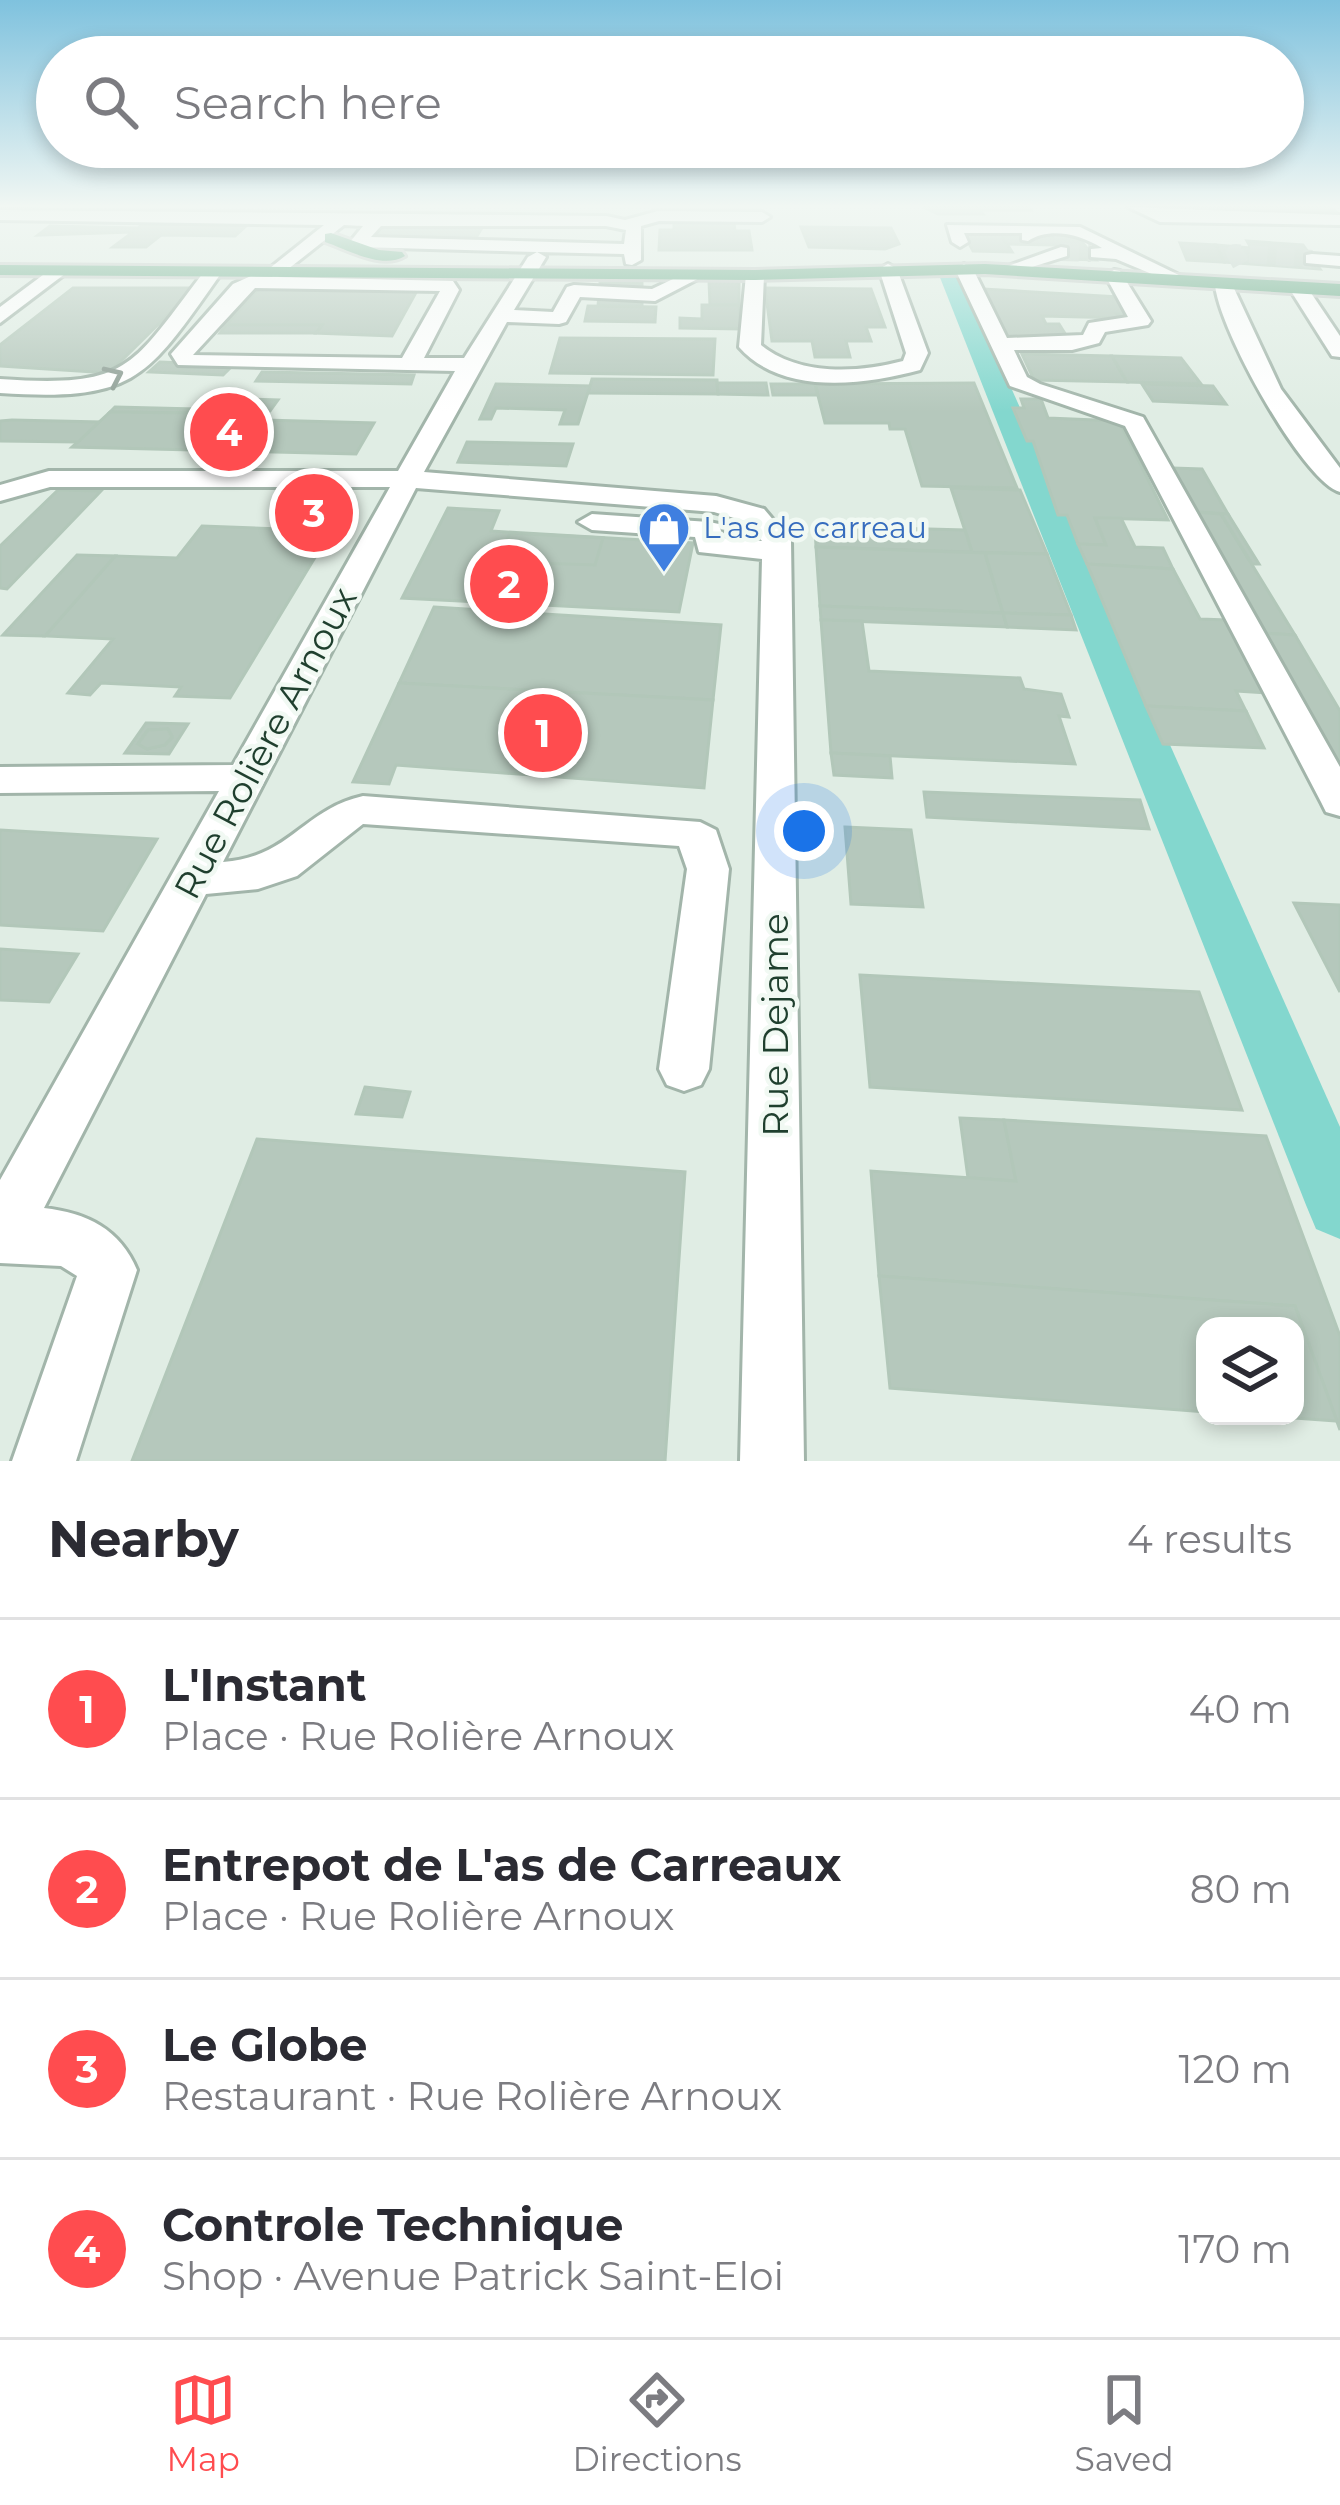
<!DOCTYPE html>
<html lang="en">
<head>
<meta charset="utf-8">
<style>
  :root { --surface:#fff; --page:#f2f2f3; --text:#2b2b33; --muted:#7c7c81; --line:#e1e1e2; --accent:#ff4c4f }
  body { margin:0; font-family:Montserrat,sans-serif; background:var(--page); color:var(--text) }
  .controls { position:absolute; right:36px; bottom:36px; display:grid; overflow:hidden; border-radius:24px; box-shadow:0 6px 18px #0003 }
  .controls button { width:108px; height:108px; display:grid; place-items:center; padding:0; border:0; border-bottom:3px solid var(--line); background:var(--surface); color:var(--text); font:60px sans-serif }
  .you { position:absolute; left:804px; top:831px; width:42px; height:42px; margin:-30px; border:9px solid #fff; border-radius:50%; background:#1a73e8; box-shadow:0 0 0 18px #1a73e833 }
  .badge { display:grid; place-items:center; width:78px; height:78px; border-radius:50%; background:var(--accent); color:#fff; font-size:39px; font-weight:700 }
  .pin { position:absolute; translate:-50% -50%; border:6px solid #fff; box-shadow:0 3px 12px #0006 }
  .list { margin:0; padding:0; list-style:none }
  h2 { display:flex; justify-content:space-between; align-items:center; height:156px; margin:0; padding:0 48px; font-size:51px }
  h2 small { font-size:39px; font-weight:400; color:var(--muted) }
  .list li { display:grid; grid-template-columns:78px 1fr auto; gap:36px; align-items:center; box-sizing:border-box; height:180px; padding:0 48px; border-top:3px solid var(--line) }
  .list b { display:block; font-size:45px; white-space:nowrap }
  .list p { margin:0; font-size:39px; white-space:nowrap; color:var(--muted) }
  .list em { font-size:39px; font-style:normal; color:var(--muted) }
  .icon { flex:none; width:66px; height:66px; fill:none; stroke:currentColor; stroke-width:2; stroke-linecap:round; stroke-linejoin:round }
  .map { position:relative; flex:none; width:1340px; height:1461px; overflow:hidden }
  .search { position:absolute; background:var(--surface); box-shadow:0 6px 18px #0003; left:36px; right:36px; top:36px; height:132px; display:flex; align-items:center; gap:30px; box-sizing:border-box; padding:0 42px; border-radius:66px; color:var(--muted); font-size:45px }
  .sheet { height:876px; background:var(--surface) }
  nav { display:flex; justify-content:space-around; align-items:center; box-sizing:border-box; height:168px; border-top:3px solid var(--line); background:var(--surface); font-size:33px; color:var(--muted) }
  nav a { display:grid; justify-items:center; gap:6px }
  nav .on { color:var(--accent) }
  .map>svg:first-child { display:block }
  .lines { fill:none; stroke-linecap:round; stroke-linejoin:round }
  .canal { fill:#83d7ce; fill-rule:evenodd }
  .building { fill:#b5c8bc; stroke:#b2c7b9; stroke-width:3; fill-rule:evenodd }
  .minor-tunnel { stroke:#b9cac0; stroke-width:18; stroke-dasharray:18 9; stroke-linecap:butt }
  .minor-casing { stroke:#a2b5aa; stroke-width:6 }
  .major-casing { stroke:#c0c9c4; stroke-width:6 }
  .minor { fill:#fff; fill-rule:evenodd }
  .major { fill:#61a682; fill-rule:evenodd }
  .oneway { stroke:#8f9f96 }
  .labels { text-anchor:middle; stroke-width:9; stroke-linejoin:round; paint-order:stroke }
  .far-shop-label { font-size:30px; fill:#366cbe; stroke:#f1f9f3; text-anchor:start }
  .street-label { font-size:36px; fill:#1f3f2e; stroke:#f1f9f3 }
</style>
</head>
<body>
<div class="map">
<svg width="1340" height="1461" viewBox="0 0 1340 1461">
  <rect width="100%" height="100%" fill="#e0ede4"/>
  <g class="lines">
    <polygon class="canal" points="950,268 961,275 1340,1127 1340,1239 1316,1229 1306,1205 939,275"/>
  </g>
  <g class="building">
    <polygon points="1029,207 1031,210 980,210 983,214 938,214 923,207"/>
    <polygon points="1156,207 1330,207 1340,215 1162,213"/>
    <polygon points="674,222 734,222 735,231 749,231 752,250 659,250 660,230 674,230"/>
    <polygon points="143,224 246,226 235,236 161,235 146,247 113,247 133,232 38,235 50,226 138,228"/>
    <polygon points="386,225 483,226 477,236 373,239"/>
    <polygon points="801,227 891,228 899,244 885,249 809,247"/>
    <polygon points="962,230 999,231 1012,252 973,251"/>
    <polygon points="1047,230 1073,230 1096,260 1066,259 1056,245 1006,244 1002,236 1052,237"/>
    <polygon points="1247,241 1303,245 1320,269 1224,262 1216,245 1251,248"/>
    <polygon points="1180,243 1216,245 1224,262 1187,260"/>
    <polygon points="709,281 739,281 739,305 710,305"/>
    <polygon points="600,283 642,283 642,306 598,306"/>
    <polygon points="260,287 419,287 392,336 316,333 322,325 226,325"/>
    <polygon points="73,288 195,288 109,373 0,366 0,345"/>
    <polygon points="765,288 871,289 885,327 866,327 871,341 846,341 850,357 815,357 812,341 772,341"/>
    <polygon points="983,289 1119,297 1127,314 1117,314 1121,318 1042,316 1046,324 1059,324 1069,340 1004,338"/>
    <polygon points="702,305 739,305 741,329 680,328 680,318 702,319"/>
    <polygon points="588,306 656,307 655,322 585,321"/>
    <polygon points="226,325 322,325 316,333 220,333"/>
    <polygon points="560,338 715,339 713,375 550,373"/>
    <polygon points="1022,354 1112,356 1127,382 1034,380"/>
    <polygon points="1112,356 1181,358 1201,384 1127,382"/>
    <polygon points="160,362 233,365 223,375 149,372"/>
    <polygon points="262,372 264,372 414,375 411,384 256,381"/>
    <polygon points="592,379 717,380 718,394 588,393"/>
    <polygon points="717,383 766,383 768,395 718,394"/>
    <polygon points="974,383 1017,488 922,486 905,429 890,429 889,423 825,423 815,384"/>
    <polygon points="496,384 590,386 578,424 560,424 565,410 496,408 491,419 480,419"/>
    <polygon points="771,384 815,384 818,395 773,395"/>
    <polygon points="1142,384 1213,386 1226,404 1153,401"/>
    <polygon points="245,399 278,400 270,411 237,410"/>
    <polygon points="1021,399 1041,399 1048,418 1119,421 1168,520 1095,518 1106,545 1078,544 1067,515 1058,515 1033,441 1027,441 1013,408 1024,408"/>
    <polygon points="115,407 194,409 191,413 110,412"/>
    <polygon points="110,412 191,413 186,418 374,423 356,454 72,447"/>
    <polygon points="0,421 12,420 99,422 78,442 0,441"/>
    <polygon points="467,442 573,444 566,466 458,462"/>
    <polygon points="1172,468 1202,469 1228,514 1196,512"/>
    <polygon points="951,488 1020,490 1047,554 972,552"/>
    <polygon points="58,490 101,491 7,589 0,588 0,546"/>
    <polygon points="448,508 499,511 491,531 693,543 679,612 402,598"/>
    <polygon points="1196,512 1221,514 1295,635 1261,633"/>
    <polygon points="1221,514 1228,514 1259,564 1252,564"/>
    <polygon points="1095,518 1121,518 1135,547 1163,548 1173,569 1087,564 1078,544 1106,545"/>
    <polygon points="202,526 331,531 230,698 175,696 181,687 101,683 90,695 68,693 113,639 45,636 115,556 177,558"/>
    <polygon points="815,526 965,530 972,552 816,547"/>
    <polygon points="510,533 603,538 595,565 539,563 521,604 481,602"/>
    <polygon points="816,547 985,553 1003,613 820,606"/>
    <polygon points="985,553 1047,554 1071,615 1003,613"/>
    <polygon points="77,555 115,556 45,636 3,635"/>
    <polygon points="1087,564 1173,569 1200,619 1227,620 1269,693 1236,691 1246,711 1146,706"/>
    <polygon points="820,606 1003,613 1007,627 821,620"/>
    <polygon points="434,607 721,625 713,700 399,683"/>
    <polygon points="1003,613 1071,615 1076,630 1007,627"/>
    <polygon points="821,620 862,621 869,671 1020,678 1024,689 1061,694 1069,717 1059,716 1075,764 831,753"/>
    <polygon points="1262,633 1295,635 1340,711 1340,771"/>
    <polygon points="399,683 713,700 704,788 396,765 389,784 353,782"/>
    <polygon points="1146,706 1246,711 1264,748 1163,744"/>
    <path d="M146,723H150L188,724L169,754L125,753ZM168,729L172,737L165,745L147,749L138,744L148,730Z"/>
    <polygon points="168,729 172,737 165,745 147,749 138,744 148,730"/>
    <polygon points="831,753 890,756 892,778 834,775"/>
    <polygon points="924,792 1140,800 1149,829 927,817"/>
    <polygon points="845,827 911,830 923,907 851,904"/>
    <polygon points="0,830 157,839 103,931 0,925"/>
    <polygon points="1294,903 1340,905 1340,992"/>
    <polygon points="0,949 78,954 49,1002 0,1000"/>
    <polygon points="860,975 1199,992 1242,1110 870,1087"/>
    <polygon points="365,1087 410,1092 402,1117 356,1114"/>
    <polygon points="960,1118 1004,1120 1016,1181 968,1178"/>
    <polygon points="1004,1120 1266,1136 1340,1336 1340,1430 1295,1306 879,1276 871,1171 1016,1181"/>
    <polygon points="257,1139 685,1172 665,1461 132,1461"/>
    <polygon points="879,1276 1295,1306 1337,1421 1266,1416 1295,1416 1295,1326 1205,1326 1205,1412 890,1388"/>
  </g>
  <g class="lines">
    <g class="minor-tunnel">
      <polyline points="1061,252 1091,253"/>
      <polyline points="1241,264 1235,253 1312,259"/>
    </g>
    <g class="minor-casing">
      <g id="minor">
        <polygon points="1128,207 1340,215 1340,225 1160,222"/>
        <path d="M0,210L606,216L625,220L658,211L762,212L770,217L762,222L659,221L641,226V260L632,265L626,264L624,254L537,252L546,257L514,310L553,312L567,287L574,285L652,289L692,270L707,274L655,301L580,297L566,322L559,324L507,322L424,472L716,496L764,509L791,541L804,1461H740L762,559L699,552L695,537L592,530L578,522L592,514L709,522L719,524L723,538L762,541L744,521L714,512L416,488L223,862C291,857 302,810 363,796L700,822L716,830L729,869L709,1069L701,1085L684,1091L667,1085L659,1069L687,869L679,846L363,824L297,876L258,889L206,894L44,1208C87,1213 120,1229 137,1270L76,1461H12L77,1276L61,1266L0,1263V1180L219,791L0,793V767L233,765L390,487H50L0,501V485L49,471H398L455,371L178,365L171,354L233,284L251,276L273,277L267,272L270,268L324,225L0,220ZM344,225L363,226L350,242L358,247L537,252L528,257L464,358H424L459,290L453,281L278,277ZM381,226H606L626,230L624,244L371,237ZM255,288L440,291L402,358L193,355Z"/>
        <path d="M947,225L1080,227L1187,279L1178,285L1116,259L1091,257V249L1102,248C1079,234 1050,227 1028,241L1022,240V233H964L968,242L960,247L952,242Z"/>
        <polygon points="1061,247 1067,248 1067,256 1006,275 997,270"/>
        <polygon points="1312,254 1340,256 1340,266 1306,263 1306,255"/>
        <path d="M888,264L897,269L928,353L920,370C864,385 782,396 739,347L746,275L755,270L764,275L761,345C799,376 857,373 903,361L906,353L879,269Z"/>
        <polygon points="964,264 973,269 1007,338 1083,335 1089,323 1128,317 1105,275 1114,270 1120,271 1151,321 1148,325 1105,332 1099,343 1072,350 1014,350 1027,377 1040,384 1143,417 1340,767 1340,816 1326,812 1321,802 1125,426 1010,386 955,269"/>
        <polygon points="55,266 70,270 0,323 0,307"/>
        <path d="M213,267L222,272C147,378 137,402 0,393V379C133,388 130,367 207,268Z"/>
        <path d="M1215,278L1231,282L1281,389L1340,468V492C1303,483 1210,315 1215,278Z"/>
        <polygon points="1298,282 1305,284 1340,336 1340,357 1332,356 1289,288"/>
      </g>
    </g>
    <g class="major-casing">
      <g id="major">
        <path d="M331,233L379,250L402,252L405,256C382,270 349,250 325,242V234Z"/>
        <polygon points="985,264 1340,284 1340,296 985,274 755,280 0,275 0,265 755,270"/>
      </g>
    </g>
    <use href="#minor" class="minor"/>
    <use href="#major" class="major"/>
  </g>
  <defs><path id="oneway-chevron" d="M-2-3.5L2.5 0L-2 3.5" fill="none" stroke-width="1.6" stroke-linecap="round" stroke-linejoin="round" transform="scale(3)"/></defs>
  <use class="oneway" href="#oneway-chevron" transform="translate(114 376) rotate(-25)"/>
  <linearGradient id="sky" x2="0" y2="1"><stop stop-color="#7fc2de"/><stop offset="0.5" stop-color="#f1f7f3"/><stop offset="1" stop-color="#f1f7f3" stop-opacity="0"/></linearGradient>
  <rect width="1340" height="412" fill="url(#sky)"/>
  <defs>
    <g id="shop-pin" transform="scale(2.7)"><path d="M0 17L-7.5 6A9.5 9.5 0 1 1 7.5 6Z" fill="#3f7fe0" stroke="#f1f9f3"/><path d="M-5-2.5h2.3a2.7 3.5 0 0 1 5.4 0H5L5.5 6h-11ZM-1.5-2.5h3a1.5 2.3 0 0 0-3 0Z" fill="#fff"/></g>
  </defs>
  <g fill-rule="evenodd">
    <use href="#shop-pin" x="664" y="528"/>
  </g>
  <g class="labels">
    <g class="far-shop-label">
      <text x="703" y="538">L'as de carreau</text>
    </g>
    <g class="street-label">
      <text transform="translate(265 743) rotate(-62)" y="13">Rue Rolière Arnoux</text>
      <text transform="translate(775 1025) rotate(-90)" y="13">Rue Dejame</text>
    </g>
  </g>
</svg>
<div class="controls">
<button><svg class="icon" aria-label="layers" viewBox="0 0 24 24"><path d="M12 4l9 5-9 5-9-5zM3 14l9 5 9-5"/></svg></button>
</div>
<div class="you"></div>
<div class="pin badge" style="left:543px;top:733px">1</div>
<div class="pin badge" style="left:509px;top:584px">2</div>
<div class="pin badge" style="left:314px;top:513px">3</div>
<div class="pin badge" style="left:229px;top:432px">4</div>
<div class="search"><svg class="icon" aria-label="search" viewBox="0 0 24 24"><circle cx="10" cy="10" r="6"/><path d="M15 15l6 6"/></svg>Search here</div>
</div>
<section class="sheet">
<h2>Nearby<small>4 results</small></h2>
<ul class="list">
<li><span class="badge">1</span><div><b>L'Instant</b><p>Place · Rue Rolière Arnoux</p></div><em>40 m</em></li>
<li><span class="badge">2</span><div><b>Entrepot de L'as de Carreaux</b><p>Place · Rue Rolière Arnoux</p></div><em>80 m</em></li>
<li><span class="badge">3</span><div><b>Le Globe</b><p>Restaurant · Rue Rolière Arnoux</p></div><em>120 m</em></li>
<li><span class="badge">4</span><div><b>Controle Technique</b><p>Shop · Avenue Patrick Saint-Eloi</p></div><em>170 m</em></li>
</ul>
</section>
<nav>
<a class="on"><svg class="icon" aria-label="map" viewBox="0 0 24 24"><path d="M3 6l6-2 6 2 6-2v14l-6 2-6-2-6 2zM9 4v14M15 6v14"/></svg>Map</a>
<a><svg class="icon" aria-label="directions" viewBox="0 0 24 24"><path d="M12 3l9 9-9 9-9-9zM9 14v-3h6M13 9l2 2-2 2"/></svg>Directions</a>
<a><svg class="icon" aria-label="saved" viewBox="0 0 24 24"><path d="M7 4h10v16l-5-4-5 4z"/></svg>Saved</a>
</nav>
</body>
</html>
